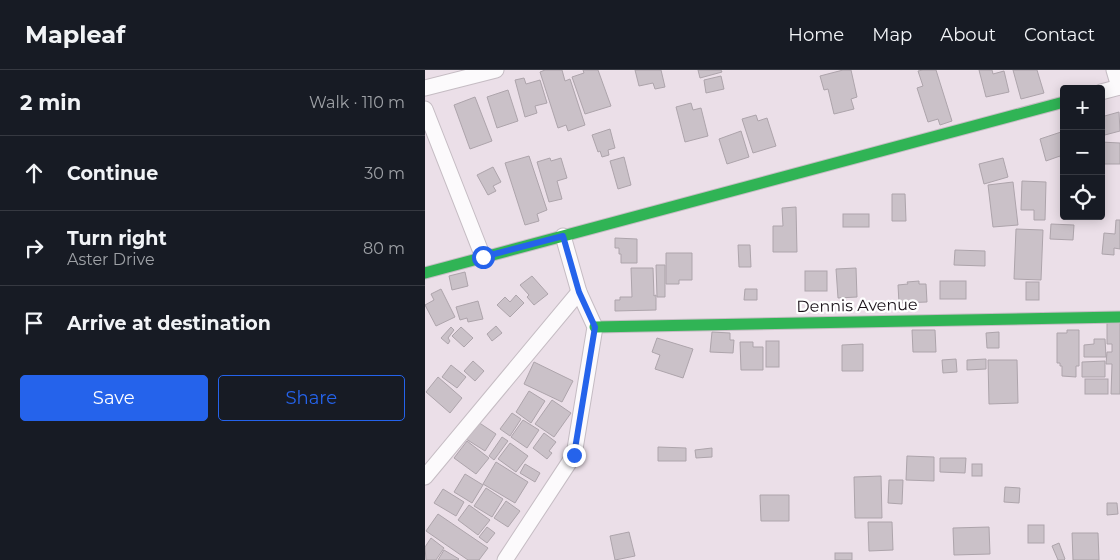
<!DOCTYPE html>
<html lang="en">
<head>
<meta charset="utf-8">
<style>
  :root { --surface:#171b24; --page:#242831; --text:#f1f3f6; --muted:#9ea1a6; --line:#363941; --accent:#2563eb }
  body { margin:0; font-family:Montserrat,sans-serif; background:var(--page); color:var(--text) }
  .controls { position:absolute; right:15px; top:15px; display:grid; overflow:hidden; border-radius:5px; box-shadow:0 2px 12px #0003 }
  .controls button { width:45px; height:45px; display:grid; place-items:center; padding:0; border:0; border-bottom:1px solid var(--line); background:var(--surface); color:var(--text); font:25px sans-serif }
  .stop { position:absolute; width:15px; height:15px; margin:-11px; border:4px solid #2563eb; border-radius:50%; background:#fff }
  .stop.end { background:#2563eb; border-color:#fff; box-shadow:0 1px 5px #0008 }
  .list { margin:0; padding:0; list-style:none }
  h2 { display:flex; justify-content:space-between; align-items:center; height:65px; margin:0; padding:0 20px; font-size:21px }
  h2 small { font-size:16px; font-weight:400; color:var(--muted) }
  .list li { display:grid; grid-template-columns:32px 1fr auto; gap:15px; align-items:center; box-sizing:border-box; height:75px; padding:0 20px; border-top:1px solid var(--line) }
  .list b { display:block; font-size:19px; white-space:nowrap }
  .list p { margin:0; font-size:16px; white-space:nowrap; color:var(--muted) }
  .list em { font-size:16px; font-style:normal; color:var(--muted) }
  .actions { display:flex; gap:10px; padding:15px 20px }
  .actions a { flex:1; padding:11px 0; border:1px solid var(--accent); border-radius:5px; text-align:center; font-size:18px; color:var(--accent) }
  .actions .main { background:var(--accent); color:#fff }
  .icon { flex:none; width:28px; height:28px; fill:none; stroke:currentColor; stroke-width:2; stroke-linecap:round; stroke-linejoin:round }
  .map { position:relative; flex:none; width:695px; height:490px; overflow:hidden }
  header { display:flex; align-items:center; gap:30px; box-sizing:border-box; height:70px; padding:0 25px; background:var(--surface); border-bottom:1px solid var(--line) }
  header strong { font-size:24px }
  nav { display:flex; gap:28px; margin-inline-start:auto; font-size:18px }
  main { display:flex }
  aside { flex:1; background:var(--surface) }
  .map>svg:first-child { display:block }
  .building { fill:#cac1c8; stroke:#ada4ab }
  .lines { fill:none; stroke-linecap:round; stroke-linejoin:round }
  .street-casing { stroke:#c5bcc3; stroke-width:17 }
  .fast-casing { stroke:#c5bcc3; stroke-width:13 }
  .street { stroke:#fcfafc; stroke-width:15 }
  .fast { stroke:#30b455; stroke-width:11 }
  .route { stroke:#2563eb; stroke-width:6 }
  .labels { text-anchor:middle; stroke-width:4.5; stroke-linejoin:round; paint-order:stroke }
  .street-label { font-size:16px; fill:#191118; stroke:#fff }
</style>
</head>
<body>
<header>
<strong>Mapleaf</strong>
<nav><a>Home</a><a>Map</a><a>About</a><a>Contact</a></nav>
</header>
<main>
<aside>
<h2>2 min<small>Walk · 110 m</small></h2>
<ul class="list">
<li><svg class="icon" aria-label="ahead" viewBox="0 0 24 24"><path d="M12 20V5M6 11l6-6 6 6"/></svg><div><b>Continue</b></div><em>30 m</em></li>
<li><svg class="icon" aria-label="right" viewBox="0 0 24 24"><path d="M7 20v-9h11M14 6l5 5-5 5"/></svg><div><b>Turn right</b><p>Aster Drive</p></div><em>80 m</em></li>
<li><svg class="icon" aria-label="arrive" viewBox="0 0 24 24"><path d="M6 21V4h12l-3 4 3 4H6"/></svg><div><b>Arrive at destination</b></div></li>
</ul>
<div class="actions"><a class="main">Save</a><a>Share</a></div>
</aside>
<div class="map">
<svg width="695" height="490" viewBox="0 0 695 490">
  <rect width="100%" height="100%" fill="#ebdfe8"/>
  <g class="building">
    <polygon points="120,0 137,0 140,11 145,9 160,55 143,61 141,55 133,58 115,2"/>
    <polygon points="158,0 173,0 186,36 160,44 147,7 159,3"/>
    <polygon points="210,0 236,0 240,17 230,19 228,13 214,16"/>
    <polygon points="273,0 296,0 297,2 275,8"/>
    <polygon points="418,0 426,0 432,27 426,29 429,39 409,44 403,19 399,20 395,6"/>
    <polygon points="498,0 511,0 527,51 515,55 513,49 503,52 492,18 498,16 493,1"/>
    <polygon points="554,0 567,0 568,4 579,1 584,22 561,27"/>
    <polygon points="588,0 612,0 619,23 596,29"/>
    <polygon points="296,6 299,19 281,23 279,10"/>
    <polygon points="99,8 101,14 115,10 122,33 110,36 112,43 100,47 90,10"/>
    <polygon points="83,20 93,51 72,58 62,27"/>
    <polygon points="50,27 67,71 45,79 29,35"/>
    <polygon points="266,33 268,40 276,38 283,66 260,72 251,37"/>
    <polygon points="694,42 695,61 676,66 676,47"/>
    <polygon points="331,45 333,51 342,48 351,76 328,83 317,49"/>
    <polygon points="185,59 190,78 183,80 184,85 177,87 175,81 173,82 167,65"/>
    <polygon points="316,61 324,87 302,94 294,69"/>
    <polygon points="639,61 639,93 637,94 635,86 621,91 615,69"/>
    <polygon points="676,72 695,73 695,94 676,94"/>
    <polygon points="104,86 122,140 112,144 114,151 100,155 80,93"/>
    <polygon points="199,87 206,115 193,119 185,91"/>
    <polygon points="125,88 126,91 136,88 142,108 132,111 137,129 124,132 112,92"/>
    <polygon points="578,88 583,107 559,114 554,94"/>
    <polygon points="68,97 76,112 68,116 71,121 63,125 52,105"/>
    <polygon points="597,111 621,112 620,150 609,150 609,140 596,140"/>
    <polygon points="588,112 593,155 568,157 563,115"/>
    <polygon points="467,124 480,124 481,151 467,151"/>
    <polygon points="371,137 372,182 348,182 348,156 358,156 357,138"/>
    <rect x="418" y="144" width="26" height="13"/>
    <polygon points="691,150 695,150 695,179 689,178 689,185 677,184 679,163 690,164"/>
    <polygon points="626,154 649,155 648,170 625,169"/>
    <polygon points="591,159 618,160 616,210 589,209"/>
    <polygon points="190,168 212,169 212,193 196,193 196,184 194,184 194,178 190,178"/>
    <polygon points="313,175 325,175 326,197 314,197"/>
    <polygon points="530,180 560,181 560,196 529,195"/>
    <polygon points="241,183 267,183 267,210 254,210 254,214 241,214"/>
    <polygon points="231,195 240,195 240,227 232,227"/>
    <polygon points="206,198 228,198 229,226 231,225 231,240 190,241 190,230 195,230 195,227 207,227"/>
    <polygon points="431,198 432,227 413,228 411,199"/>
    <rect x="380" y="201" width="22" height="20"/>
    <polygon points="40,202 43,216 27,220 24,206"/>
    <polygon points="107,206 123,224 109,235 102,227 104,225 95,215"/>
    <polygon points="494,211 494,214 501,214 502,232 474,233 473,215 483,214 482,212"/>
    <rect x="515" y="211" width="26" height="18"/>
    <rect x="601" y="212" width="13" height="18"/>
    <polygon points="16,219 30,247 11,256 0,235 9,230 6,224"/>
    <polygon points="320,219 332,219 332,230 319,230"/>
    <polygon points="91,225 99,233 85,247 72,235 80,227 85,232"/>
    <polygon points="53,231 58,249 43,252 42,248 35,250 31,237"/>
    <polygon points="682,251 695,251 695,324 686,324 687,294 681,294 682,282 687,282 687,274 682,274"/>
    <polygon points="71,256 77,263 67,271 62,264"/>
    <polygon points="26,257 29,260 23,268 25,271 23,274 16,268"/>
    <polygon points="36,257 48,268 39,277 27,266"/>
    <polygon points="487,260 510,260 511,282 488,282"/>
    <polygon points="642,260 654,260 654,296 651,296 651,307 637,306 637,296 635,296 635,293 632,293 632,263 642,263"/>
    <polygon points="287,262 305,263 305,270 309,270 308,283 285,282"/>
    <polygon points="574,262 574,278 562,278 561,263"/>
    <polygon points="232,268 268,279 258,308 230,299 235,285 227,282"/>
    <polygon points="669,269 680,269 681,287 659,287 659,275 669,274"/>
    <rect x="341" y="271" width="13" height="26"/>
    <polygon points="315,272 328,272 328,277 338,277 338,300 316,300"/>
    <polygon points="438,274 438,301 417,301 417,275"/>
    <polygon points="531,289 532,302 518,303 517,290"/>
    <polygon points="561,289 561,299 542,300 542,290"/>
    <polygon points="563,290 592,290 593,333 564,334"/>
    <polygon points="48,291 59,301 50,311 39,301"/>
    <polygon points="680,291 680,307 657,307 657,292"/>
    <polygon points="109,292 148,311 137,332 99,314"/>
    <polygon points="26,295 41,307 32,318 17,307"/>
    <polygon points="13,307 37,328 25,343 1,322"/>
    <rect x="660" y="309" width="23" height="15"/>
    <polygon points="104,321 120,331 106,353 91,342"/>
    <polygon points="127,330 146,343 129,367 110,354"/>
    <polygon points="87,343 96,349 85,366 75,359"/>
    <polygon points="98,350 114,360 102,378 86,367"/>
    <polygon points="53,352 71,364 60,381 41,369"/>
    <polygon points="119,363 131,372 124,381 127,383 122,389 108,378"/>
    <polygon points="77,367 83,371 69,390 64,386"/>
    <polygon points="42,371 64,388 51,404 29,388"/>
    <polygon points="85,373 103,386 91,402 73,389"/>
    <polygon points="233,377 261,378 261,391 233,391"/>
    <polygon points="287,378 287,387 271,388 270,380"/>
    <polygon points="482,386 509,387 509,411 481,410"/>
    <polygon points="515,388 541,388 540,403 515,402"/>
    <polygon points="71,392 103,412 90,433 58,414"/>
    <polygon points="100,394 115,403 110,412 95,403"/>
    <rect x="547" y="394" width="10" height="12"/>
    <polygon points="40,404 58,415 47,433 29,422"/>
    <polygon points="456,406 457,448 430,448 429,407"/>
    <polygon points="464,410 478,410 477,434 463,433"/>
    <polygon points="580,417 595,418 594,433 579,432"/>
    <polygon points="61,418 78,429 67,447 49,436"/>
    <polygon points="18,419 39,432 31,446 9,433"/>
    <polygon points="335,425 364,425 364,451 336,451"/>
    <polygon points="81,431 95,441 83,457 69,448"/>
    <polygon points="682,433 692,433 693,444 682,445"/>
    <polygon points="44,435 65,450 53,465 33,450"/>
    <polygon points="13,444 63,478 54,490 43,490 1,461"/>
    <polygon points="443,452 467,452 468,480 444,481"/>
    <rect x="603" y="455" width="16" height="18"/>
    <polygon points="62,457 70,463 62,473 54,467"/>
    <polygon points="564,457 565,484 529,485 528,458"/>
    <polygon points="204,462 210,486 190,490 185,466"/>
    <polygon points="647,463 673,463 674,490 648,490"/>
    <polygon points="6,468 19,478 11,490 1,490 0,477"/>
    <polygon points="634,473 640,489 639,490 633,490 627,476"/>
    <polygon points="19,480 34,489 33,490 13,490"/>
    <rect x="410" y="483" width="17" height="7"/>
  </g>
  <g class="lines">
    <g class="street-casing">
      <g id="street">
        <polyline points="689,0 694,17"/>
        <polyline points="0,18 71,0"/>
        <polyline points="676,22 695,17"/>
        <polyline points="0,39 58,187"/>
        <polyline points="0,407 154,222"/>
        <polyline points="80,490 149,385 170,257 154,222 138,166"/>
      </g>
    </g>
    <g class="fast-casing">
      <g id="fast">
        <polyline points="0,203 639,32"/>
        <polyline points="170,257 695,247"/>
      </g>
    </g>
    <use href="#street" class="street"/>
    <use href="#fast" class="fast"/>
  </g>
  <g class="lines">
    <polyline class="route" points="58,187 138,166 154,222 170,257 149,385"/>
  </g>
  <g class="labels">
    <g class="street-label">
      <text transform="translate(432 235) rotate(-1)" y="6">Dennis Avenue</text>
    </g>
  </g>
</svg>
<div class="controls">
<button>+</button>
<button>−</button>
<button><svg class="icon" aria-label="locate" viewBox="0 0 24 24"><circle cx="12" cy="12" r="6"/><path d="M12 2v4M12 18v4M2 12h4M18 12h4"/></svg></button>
</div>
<div class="stop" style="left:58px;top:187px"></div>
<div class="stop end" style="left:149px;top:385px"></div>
</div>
</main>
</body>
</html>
